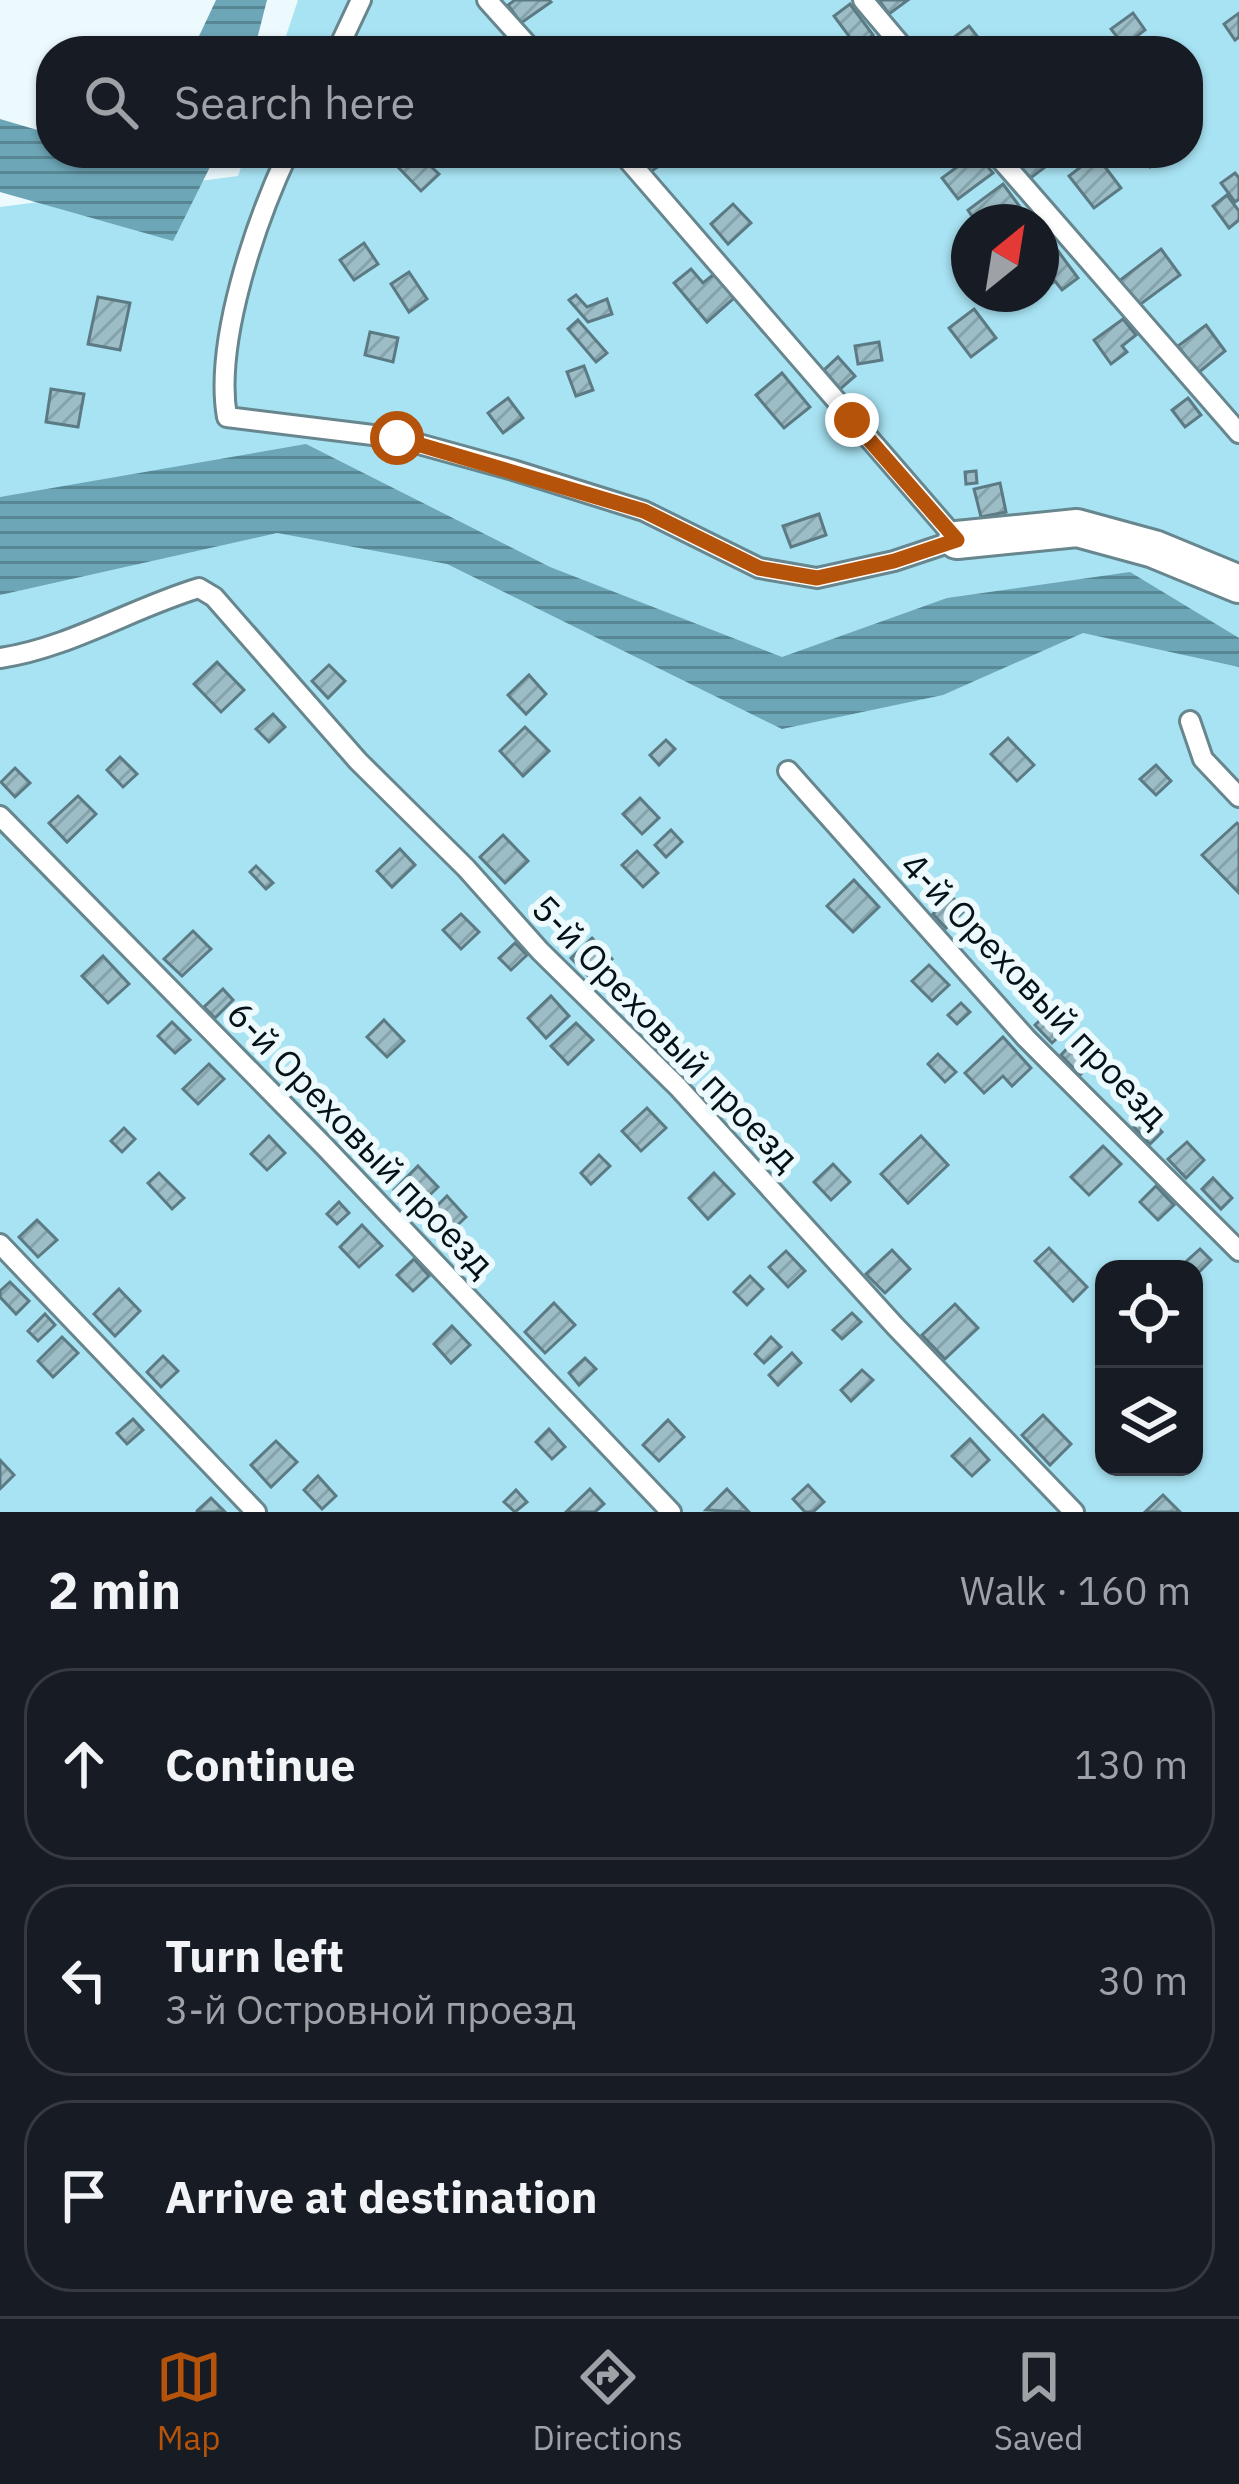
<!DOCTYPE html>
<html lang="en">
<head>
<meta charset="utf-8">
<style>
  :root { --surface:#171b24; --page:#20242c; --text:#f1f3f6; --muted:#9ea1a6; --line:#363941; --accent:#b45309 }
  body { margin:0; font-family:"IBM Plex Sans",sans-serif; background:var(--page); color:var(--text) }
  .controls { position:absolute; right:36px; bottom:36px; display:grid; overflow:hidden; border-radius:24px; box-shadow:0 3px 9px #0004 }
  .controls button { width:108px; height:108px; display:grid; place-items:center; padding:0; border:0; border-bottom:3px solid var(--line); background:var(--surface); color:var(--text); font:60px sans-serif }
  .compass { position:absolute; left:951px; top:204px; width:108px; height:108px; border-radius:50%; background:var(--surface); box-shadow:0 3px 9px #0004; rotate:30deg }
  .stop { position:absolute; width:36px; height:36px; margin:-27px; border:9px solid #b45309; border-radius:50%; background:#fff }
  .stop.end { background:#b45309; border-color:#fff; box-shadow:0 3px 12px #0008 }
  .list { margin:0; padding:0; list-style:none }
  h2 { display:flex; justify-content:space-between; align-items:center; height:156px; margin:0; padding:0 48px; font-size:51px }
  h2 small { font-size:39px; font-weight:400; color:var(--muted) }
  .list li { display:grid; grid-template-columns:78px 1fr auto; gap:36px; align-items:center; box-sizing:border-box; height:192px; margin:0 24px 24px; padding:0 24px; border:3px solid var(--line); border-radius:48px }
  .list b { display:block; font-size:45px; white-space:nowrap }
  .list p { margin:0; font-size:39px; white-space:nowrap; color:var(--muted) }
  .list em { font-size:39px; font-style:normal; color:var(--muted) }
  .icon { flex:none; width:66px; height:66px; fill:none; stroke:currentColor; stroke-width:2; stroke-linecap:round; stroke-linejoin:round }
  .map { position:relative; flex:none; width:1239px; height:1512px; overflow:hidden }
  .search { position:absolute; background:var(--surface); box-shadow:0 3px 9px #0004; left:36px; right:36px; top:36px; height:132px; display:flex; align-items:center; gap:30px; box-sizing:border-box; padding:0 42px; border-radius:48px; color:var(--muted); font-size:45px }
  .sheet { height:804px; background:var(--surface) }
  nav { display:flex; justify-content:space-around; align-items:center; box-sizing:border-box; height:168px; border-top:3px solid var(--line); background:var(--surface); font-size:33px; color:var(--muted) }
  nav a { display:grid; justify-items:center; gap:6px }
  nav .on { color:var(--accent) }
  .map>svg:first-child { display:block }
  .green { fill:#a8e3f3; fill-rule:evenodd }
  .water { fill:url(#water-rules) }
  .building { fill:url(#building-hatch); stroke:#5c7a83; stroke-width:3 }
  .lines { fill:none; stroke-linecap:round; stroke-linejoin:round }
  .service-casing { stroke:#67868e; stroke-width:24 }
  .minor-casing { stroke:#67868e; stroke-width:42 }
  .service { stroke:#fff; stroke-width:18 }
  .minor { stroke:#fff; stroke-width:36 }
  .route { stroke:#b45309; stroke-width:15 }
  .labels { text-anchor:middle; stroke-width:12; stroke-linejoin:round; paint-order:stroke }
  .street-label { font-size:36px; fill:#061215; stroke:#ecfafe }
</style>
</head>
<body>
<div class="map">
<svg width="1239" height="1512" viewBox="0 0 1239 1512">
  <defs>
    <pattern id="water-rules" width="6" height="5" patternUnits="userSpaceOnUse" patternTransform="scale(3)"><rect width="6" height="5" fill="#6da7b7"/><path d="M0 2.5h6" fill="none" stroke="#588794"/></pattern>
    <pattern id="building-hatch" width="6" height="6" patternUnits="userSpaceOnUse" patternTransform="scale(3)"><rect width="6" height="6" fill="#9cbdc6"/><path d="M-1 1l2-2M0 6l6-6M5 7l2-2" fill="none" stroke="#85a1a9"/></pattern>
  </defs>
  <rect width="100%" height="100%" fill="#ecfafe"/>
  <path class="green" d="M298,0H1239V1512H0V207L238,176L246,153H1188V51H281ZM969,222H1041V294H969ZM1104,1269H1194V1467H1104Z"/>
  <g class="water">
    <polygon points="216,0 267,0 254,51 192,51"/>
    <polygon points="0,119 51,134 51,153 108,153 120,157 126,153 217,153 173,241 0,192"/>
    <polygon points="306,444 550,567 782,657 947,598 1130,572 1239,638 1239,667 1083,633 943,695 782,729 447,564 277,533 0,595 0,497"/>
  </g>
  <g class="building">
    <polygon points="515,0 549,0 551,2 521,23 508,5"/>
    <polygon points="879,0 908,0 889,14"/>
    <polygon points="850,4 873,35 857,47 834,16"/>
    <polygon points="1133,13 1145,30 1124,46 1111,29"/>
    <polygon points="1239,13 1239,37 1235,40 1224,24"/>
    <polygon points="969,26 984,45 975,51 957,51 949,41"/>
    <polygon points="416,153 439,174 421,191 399,168"/>
    <polygon points="637,153 679,153 650,172"/>
    <polygon points="931,153 956,153 940,165"/>
    <polygon points="976,153 993,173 958,199 942,178"/>
    <polygon points="1024,153 1040,153 1049,164 1028,180 1013,161"/>
    <polygon points="1148,153 1167,153 1168,154 1150,167 1142,157"/>
    <polygon points="1096,155 1121,188 1094,208 1069,176"/>
    <polygon points="1235,173 1239,178 1239,199 1235,202 1221,183"/>
    <polygon points="1003,184 1020,207 1004,219 995,207 976,222 968,210"/>
    <polygon points="1227,195 1239,211 1239,220 1229,228 1213,206"/>
    <polygon points="733,204 751,223 728,244 711,224"/>
    <polygon points="364,243 378,264 354,280 340,260"/>
    <polygon points="1161,249 1180,275 1138,306 1119,281"/>
    <polygon points="1058,251 1078,278 1062,290 1055,281 1041,291 1041,263"/>
    <polygon points="691,269 703,283 714,274 734,298 707,322 674,283"/>
    <polygon points="409,272 427,299 409,312 391,284"/>
    <polygon points="576,295 587,307 607,299 612,314 588,322 569,300"/>
    <polygon points="98,297 130,303 120,350 88,344"/>
    <polygon points="974,309 996,338 971,357 949,328"/>
    <polygon points="1123,319 1136,335 1122,346 1127,352 1111,364 1094,340"/>
    <polygon points="578,320 607,353 596,362 568,329"/>
    <polygon points="1206,325 1225,351 1198,373 1178,346"/>
    <polygon points="370,332 398,338 393,362 365,355"/>
    <polygon points="879,342 882,360 858,364 855,346"/>
    <polygon points="838,357 855,376 840,389 824,370"/>
    <polygon points="584,366 593,390 576,396 567,372"/>
    <polygon points="782,373 810,407 784,428 756,395"/>
    <polygon points="51,389 84,394 78,427 46,422"/>
    <polygon points="508,398 523,418 503,433 488,413"/>
    <polygon points="1188,398 1201,415 1185,427 1172,410"/>
    <polygon points="976,471 977,483 966,484 965,472"/>
    <polygon points="1000,483 1006,512 981,517 974,489"/>
    <polygon points="819,514 826,535 791,547 783,526"/>
    <polygon points="217,662 244,690 221,712 194,684"/>
    <polygon points="329,665 345,681 328,698 312,681"/>
    <polygon points="529,675 546,694 526,714 508,695"/>
    <polygon points="273,714 285,727 269,742 256,729"/>
    <polygon points="525,727 549,751 523,776 500,751"/>
    <polygon points="1008,738 1034,765 1017,781 991,754"/>
    <polygon points="666,740 675,749 659,765 650,755"/>
    <polygon points="120,757 137,774 123,787 107,770"/>
    <polygon points="1156,765 1171,781 1156,795 1140,779"/>
    <polygon points="15,768 30,783 15,797 1,782"/>
    <polygon points="78,796 96,814 67,842 49,823"/>
    <polygon points="640,798 659,818 642,834 623,814"/>
    <polygon points="1237,823 1239,825 1239,893 1202,855"/>
    <polygon points="671,830 682,842 666,857 655,845"/>
    <polygon points="503,835 528,861 505,883 480,857"/>
    <polygon points="400,849 415,865 392,887 377,871"/>
    <polygon points="637,851 658,873 643,887 622,865"/>
    <polygon points="256,866 273,883 266,889 250,872"/>
    <polygon points="854,880 879,907 853,932 827,906"/>
    <polygon points="951,896 965,910 946,928 933,914"/>
    <polygon points="461,914 479,932 461,949 443,930"/>
    <polygon points="193,931 211,949 182,976 164,959"/>
    <polygon points="592,938 612,959 591,979 571,958"/>
    <polygon points="515,943 527,955 511,970 499,958"/>
    <polygon points="103,956 129,984 108,1003 82,976"/>
    <polygon points="929,965 949,985 932,1001 912,981"/>
    <polygon points="223,989 233,1000 215,1018 204,1007"/>
    <polygon points="551,996 569,1016 546,1038 528,1018"/>
    <polygon points="961,1003 970,1012 957,1024 948,1015"/>
    <polygon points="1052,1009 1069,1027 1052,1043 1035,1025"/>
    <polygon points="384,1020 404,1041 387,1057 367,1037"/>
    <polygon points="172,1022 190,1040 175,1053 158,1036"/>
    <polygon points="576,1023 593,1040 568,1064 551,1046"/>
    <polygon points="1003,1037 1031,1068 1012,1086 1003,1076 984,1093 965,1073"/>
    <polygon points="1075,1040 1095,1061 1080,1075 1061,1055"/>
    <polygon points="938,1054 956,1072 945,1082 928,1064"/>
    <polygon points="209,1064 224,1079 198,1104 183,1089"/>
    <polygon points="647,1108 666,1128 641,1151 622,1131"/>
    <polygon points="1146,1116 1162,1132 1150,1144 1134,1127"/>
    <polygon points="124,1128 135,1139 122,1152 111,1141"/>
    <polygon points="269,1136 285,1153 267,1170 251,1154"/>
    <polygon points="921,1136 948,1165 908,1203 881,1174"/>
    <polygon points="1187,1142 1204,1160 1186,1178 1168,1159"/>
    <polygon points="1103,1146 1121,1164 1089,1195 1071,1177"/>
    <polygon points="599,1155 610,1166 591,1184 581,1173"/>
    <polygon points="833,1164 850,1182 831,1200 814,1182"/>
    <polygon points="418,1166 438,1187 414,1210 394,1190"/>
    <polygon points="159,1173 184,1198 172,1209 148,1183"/>
    <polygon points="714,1173 734,1194 708,1219 689,1198"/>
    <polygon points="1213,1178 1232,1198 1221,1209 1202,1189"/>
    <polygon points="1156,1186 1174,1205 1158,1220 1140,1202"/>
    <polygon points="447,1196 466,1217 443,1239 424,1219"/>
    <polygon points="339,1202 349,1213 337,1224 327,1214"/>
    <polygon points="37,1220 57,1240 38,1257 19,1237"/>
    <polygon points="362,1225 382,1246 359,1267 340,1247"/>
    <polygon points="1049,1248 1087,1287 1073,1301 1035,1261"/>
    <polygon points="1200,1249 1211,1260 1194,1277 1194,1269 1180,1267"/>
    <polygon points="892,1250 910,1269 885,1293 866,1274"/>
    <polygon points="786,1251 805,1271 788,1287 769,1267"/>
    <polygon points="414,1259 429,1276 413,1291 397,1275"/>
    <polygon points="750,1276 763,1289 747,1305 734,1292"/>
    <polygon points="10,1282 29,1301 16,1314 0,1297 0,1291"/>
    <polygon points="119,1289 140,1311 115,1336 94,1314"/>
    <polygon points="554,1303 575,1325 545,1353 525,1332"/>
    <polygon points="955,1304 978,1328 945,1359 922,1335"/>
    <polygon points="852,1313 861,1322 842,1339 833,1330"/>
    <polygon points="45,1314 55,1325 38,1341 28,1331"/>
    <polygon points="452,1326 470,1345 451,1363 434,1344"/>
    <polygon points="62,1337 78,1353 53,1377 38,1361"/>
    <polygon points="771,1337 781,1347 764,1363 755,1354"/>
    <polygon points="792,1353 801,1363 778,1385 769,1375"/>
    <polygon points="163,1356 178,1371 161,1387 147,1372"/>
    <polygon points="585,1358 596,1369 579,1385 569,1373"/>
    <polygon points="862,1370 873,1380 851,1401 841,1390"/>
    <polygon points="1043,1415 1071,1444 1050,1465 1022,1435"/>
    <polygon points="133,1419 143,1430 127,1444 117,1433"/>
    <polygon points="668,1420 684,1437 659,1461 643,1445"/>
    <polygon points="549,1429 565,1447 552,1459 536,1442"/>
    <polygon points="970,1439 989,1460 972,1476 952,1456"/>
    <polygon points="276,1441 297,1462 271,1487 251,1465"/>
    <polygon points="0,1460 14,1475 0,1489"/>
    <polygon points="318,1476 336,1496 322,1509 304,1490"/>
    <polygon points="808,1485 824,1502 813,1512 805,1512 793,1499"/>
    <polygon points="590,1489 604,1504 595,1512 566,1512"/>
    <polygon points="727,1489 749,1512 706,1510"/>
    <polygon points="516,1490 527,1502 515,1512 504,1502"/>
    <polygon points="1163,1495 1180,1512 1145,1512"/>
    <polygon points="211,1498 225,1512 197,1512 197,1511"/>
  </g>
  <g class="lines">
    <g class="service-casing">
      <g id="service">
        <polyline points="487,0 533,51"/>
        <polyline points="863,0 906,51"/>
        <polyline points="337,51 361,0"/>
        <path d="M288,153C256,221 214,342 227,417L397,438L513,470L644,511L759,568L817,578L894,561L957,540L622,153"/>
        <polyline points="995,153 1239,433"/>
        <path d="M0,658C69,648 132,608 199,588L214,597L358,761L466,868L540,951L678,1087L895,1326L1074,1512"/>
        <polyline points="1190,721 1203,759 1239,797"/>
        <polyline points="788,771 1026,1038 1239,1251"/>
        <polyline points="0,816 324,1146 671,1512"/>
        <polyline points="0,1244 256,1512"/>
      </g>
    </g>
    <g class="minor-casing">
      <polyline id="minor" points="957,540 1077,528 1154,549 1239,584"/>
    </g>
    <use href="#service" class="service"/>
    <use href="#minor" class="minor"/>
  </g>
  <g class="lines">
    <polyline class="route" points="397,438 644,511 759,568 817,578 894,561 957,540 852,420"/>
  </g>
  <g class="labels">
    <g class="street-label">
      <text transform="translate(1035 990) rotate(46)" y="13">4-й Ореховый проезд</text>
      <text transform="translate(666 1033) rotate(46)" y="13">5-й Ореховый проезд</text>
      <text transform="translate(361 1139) rotate(46)" y="13">6-й Ореховый проезд</text>
    </g>
  </g>
</svg>
<div class="controls">
<button><svg class="icon" aria-label="locate" viewBox="0 0 24 24"><circle cx="12" cy="12" r="6"/><path d="M12 2v4M12 18v4M2 12h4M18 12h4"/></svg></button>
<button><svg class="icon" aria-label="layers" viewBox="0 0 24 24"><path d="M12 4l9 5-9 5-9-5zM3 14l9 5 9-5"/></svg></button>
</div>
<svg class="compass" viewBox="-18 -18 36 36"><path d="M0-13l5 13h-10z" fill="#e53935"/><path d="M0 13l5-13h-10z" fill="#9ea1a6"/></svg>
<div class="stop" style="left:397px;top:438px"></div>
<div class="stop end" style="left:852px;top:420px"></div>
<div class="search"><svg class="icon" aria-label="search" viewBox="0 0 24 24"><circle cx="10" cy="10" r="6"/><path d="M15 15l6 6"/></svg>Search here</div>
</div>
<section class="sheet">
<h2>2 min<small>Walk · 160 m</small></h2>
<ul class="list">
<li><svg class="icon" aria-label="ahead" viewBox="0 0 24 24"><path d="M12 20V5M6 11l6-6 6 6"/></svg><div><b>Continue</b></div><em>130 m</em></li>
<li><svg class="icon" aria-label="left" viewBox="0 0 24 24"><path d="M17 20v-9H6M10 6l-5 5 5 5"/></svg><div><b>Turn left</b><p>3-й Островной проезд</p></div><em>30 m</em></li>
<li><svg class="icon" aria-label="arrive" viewBox="0 0 24 24"><path d="M6 21V4h12l-3 4 3 4H6"/></svg><div><b>Arrive at destination</b></div></li>
</ul>
</section>
<nav>
<a class="on"><svg class="icon" aria-label="map" viewBox="0 0 24 24"><path d="M3 6l6-2 6 2 6-2v14l-6 2-6-2-6 2zM9 4v14M15 6v14"/></svg>Map</a>
<a><svg class="icon" aria-label="directions" viewBox="0 0 24 24"><path d="M12 3l9 9-9 9-9-9zM9 14v-3h6M13 9l2 2-2 2"/></svg>Directions</a>
<a><svg class="icon" aria-label="saved" viewBox="0 0 24 24"><path d="M7 4h10v16l-5-4-5 4z"/></svg>Saved</a>
</nav>
</body>
</html>
